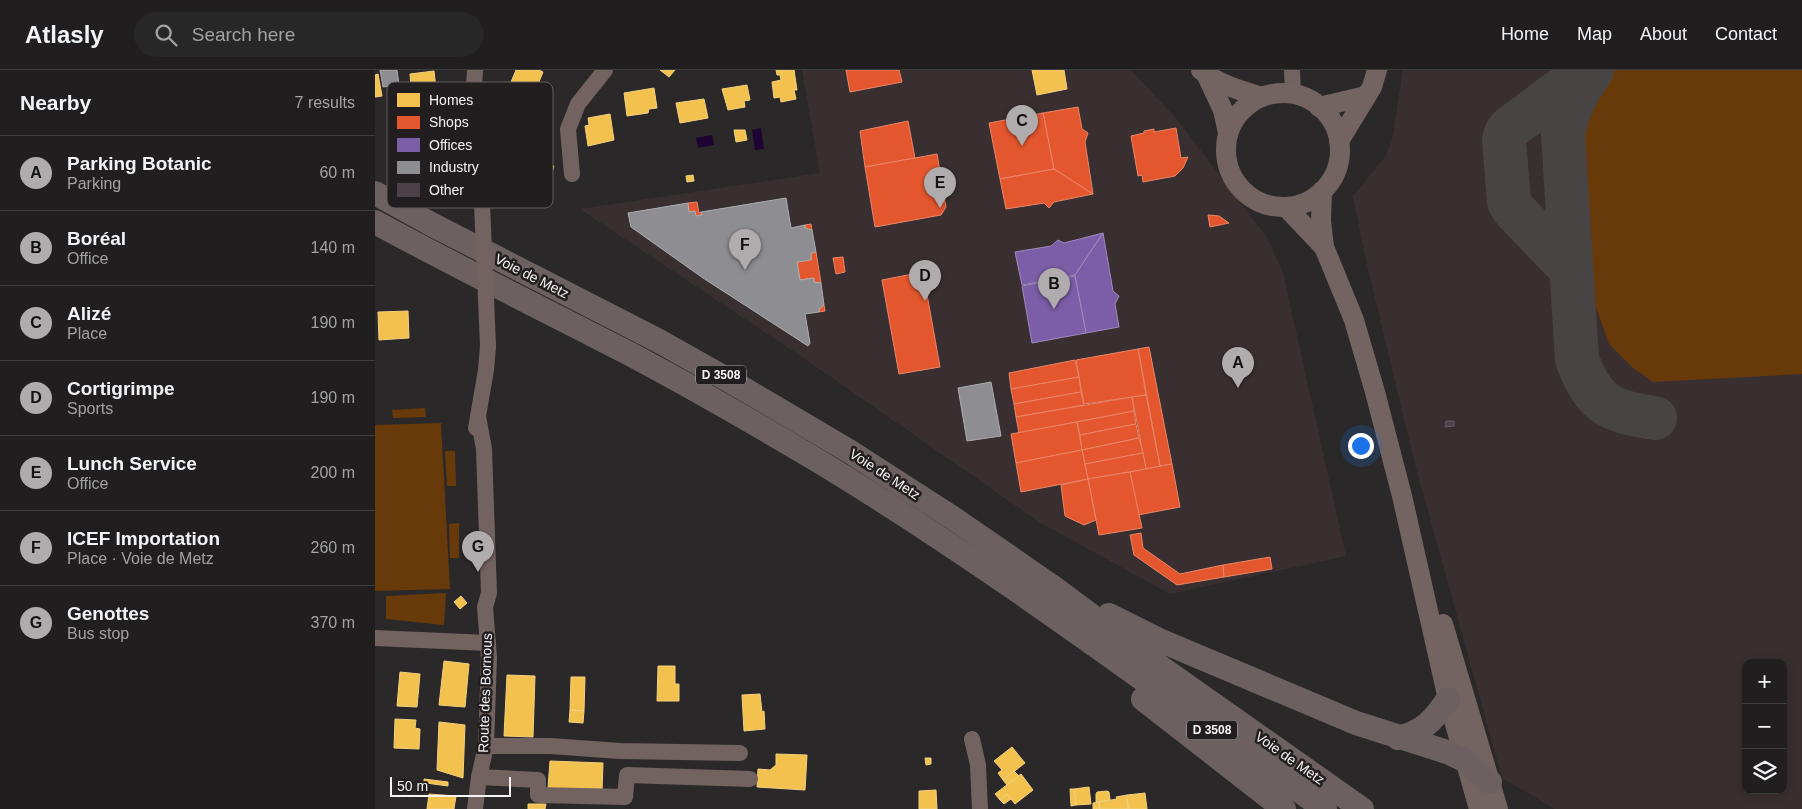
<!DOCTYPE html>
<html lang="en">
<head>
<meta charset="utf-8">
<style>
  :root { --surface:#201e1f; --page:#282728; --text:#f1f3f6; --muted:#a2a2a4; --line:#3d3c3d; --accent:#b0acad }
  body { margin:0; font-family:Arial,sans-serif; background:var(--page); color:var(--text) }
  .controls { position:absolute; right:15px; bottom:15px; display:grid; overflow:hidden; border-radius:10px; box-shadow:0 2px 8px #0003 }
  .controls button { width:45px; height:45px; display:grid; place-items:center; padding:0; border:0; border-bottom:1px solid var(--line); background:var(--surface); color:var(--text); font:25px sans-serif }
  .scale { position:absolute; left:15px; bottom:12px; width:121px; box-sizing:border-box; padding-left:5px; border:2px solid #f7f3f4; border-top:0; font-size:14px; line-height:18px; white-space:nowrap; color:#f7f3f4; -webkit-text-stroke:4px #221d1e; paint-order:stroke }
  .you { position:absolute; left:985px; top:375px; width:18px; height:18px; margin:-12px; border:4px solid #fff; border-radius:50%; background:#1a73e8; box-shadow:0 0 0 8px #1a73e833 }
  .badge { display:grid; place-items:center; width:32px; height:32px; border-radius:50%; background:var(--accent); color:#111; font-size:16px; font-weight:700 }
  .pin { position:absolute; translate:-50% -41px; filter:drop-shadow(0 1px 2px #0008) }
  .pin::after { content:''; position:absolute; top:26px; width:18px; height:15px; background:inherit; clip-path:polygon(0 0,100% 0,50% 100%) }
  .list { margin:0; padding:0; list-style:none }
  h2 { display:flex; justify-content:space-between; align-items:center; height:65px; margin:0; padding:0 20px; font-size:21px }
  h2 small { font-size:16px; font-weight:400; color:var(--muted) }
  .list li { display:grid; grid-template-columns:32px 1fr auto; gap:15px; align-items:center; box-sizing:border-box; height:75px; padding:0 20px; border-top:1px solid var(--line) }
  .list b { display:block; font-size:19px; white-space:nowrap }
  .list p { margin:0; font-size:16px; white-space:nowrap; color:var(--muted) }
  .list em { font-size:16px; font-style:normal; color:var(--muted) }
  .icon { flex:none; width:28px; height:28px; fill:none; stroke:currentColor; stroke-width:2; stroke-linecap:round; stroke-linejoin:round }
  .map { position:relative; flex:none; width:1427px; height:739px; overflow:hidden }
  header { display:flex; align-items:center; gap:30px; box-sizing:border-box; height:70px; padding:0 25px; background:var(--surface); border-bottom:1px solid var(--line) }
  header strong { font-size:24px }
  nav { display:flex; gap:28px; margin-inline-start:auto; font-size:18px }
  .search { width:350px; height:45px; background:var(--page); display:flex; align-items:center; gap:12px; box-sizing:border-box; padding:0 18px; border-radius:28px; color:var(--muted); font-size:19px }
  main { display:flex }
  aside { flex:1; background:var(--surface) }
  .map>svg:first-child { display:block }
  .built { fill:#392f31; fill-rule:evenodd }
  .green { fill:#683a0a }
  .water { fill:#1e0432 }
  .homes { fill:#f2c14e; stroke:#f4d080 }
  .shops { fill:#e4572e; stroke:#ea8669 }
  .offices { fill:#7b5ea7; stroke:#a08bbe }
  .industry { fill:#8d8d92; stroke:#adacaf }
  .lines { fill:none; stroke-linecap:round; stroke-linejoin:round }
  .taxiway { stroke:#494444; stroke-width:44 }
  .building { fill:#4c4049; stroke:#615f60 }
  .minor { stroke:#736360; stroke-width:16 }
  .major { stroke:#736461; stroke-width:20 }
  .highway { stroke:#6c6160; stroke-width:24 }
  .minor-bridge { stroke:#736360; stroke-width:16 }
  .labels { text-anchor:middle; stroke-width:5; stroke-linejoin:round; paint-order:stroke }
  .shield { fill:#221d1e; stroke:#b7b3b4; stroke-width:1 }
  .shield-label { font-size:12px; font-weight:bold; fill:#f7f3f4 }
  .street-label { font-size:14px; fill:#f7f3f4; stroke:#221d1e }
  .key { fill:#221d1e; stroke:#625d5e; stroke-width:1 }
  .key-label { font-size:14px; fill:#f7f3f4 }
</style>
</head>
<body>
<header>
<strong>Atlasly</strong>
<div class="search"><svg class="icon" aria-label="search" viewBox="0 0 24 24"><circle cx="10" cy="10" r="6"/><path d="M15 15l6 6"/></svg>Search here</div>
<nav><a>Home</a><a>Map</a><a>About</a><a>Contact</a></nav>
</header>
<main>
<aside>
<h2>Nearby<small>7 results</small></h2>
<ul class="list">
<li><span class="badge">A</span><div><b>Parking Botanic</b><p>Parking</p></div><em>60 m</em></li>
<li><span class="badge">B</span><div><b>Boréal</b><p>Office</p></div><em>140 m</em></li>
<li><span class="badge">C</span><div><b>Alizé</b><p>Place</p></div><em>190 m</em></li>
<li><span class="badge">D</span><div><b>Cortigrimpe</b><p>Sports</p></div><em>190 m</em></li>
<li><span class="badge">E</span><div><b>Lunch Service</b><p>Office</p></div><em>200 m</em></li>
<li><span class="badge">F</span><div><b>ICEF Importation</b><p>Place · Voie de Metz</p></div><em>260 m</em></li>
<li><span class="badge">G</span><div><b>Genottes</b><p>Bus stop</p></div><em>370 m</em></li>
</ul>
</aside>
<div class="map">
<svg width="1427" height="739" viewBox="0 0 1427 739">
  <rect width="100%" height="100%" fill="#2b2829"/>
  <g class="built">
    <polygon points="427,0 756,0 801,48 893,169 908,203 971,486 795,524 664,452 430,289 205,139 445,103"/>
    <path d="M1028,0H1427V739H1180L1127,708L1041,398L992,195L978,126L1010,87L1017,70ZM1371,593H1408V720H1371Z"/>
  </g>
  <g class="green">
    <path d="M1238,0H1427V304L1278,312L1258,298L1234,274L1219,232L1207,91C1209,57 1218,28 1238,0Z"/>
    <polygon points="50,338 51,347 18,348 17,340"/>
    <polygon points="66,353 75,519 0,521 0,355"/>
    <polygon points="70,381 80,381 81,416 72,416"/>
    <polygon points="84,453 84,488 75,488 74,454"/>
    <polygon points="71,523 69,555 11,549 11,526"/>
  </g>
  <g class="water">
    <polygon points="386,58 389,79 380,80 377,60"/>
    <polygon points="337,65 339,75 323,78 321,68"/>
  </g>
  <g class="homes">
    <polygon points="141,0 164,0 168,2 153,39 129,29"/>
    <polygon points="285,0 300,0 294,7"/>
    <polygon points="401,0 419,0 422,20 419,20 421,29 406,32 405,27 399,28 397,12 406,10 405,5 402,5"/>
    <polygon points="657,0 689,0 692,19 662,25"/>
    <polygon points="59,1 62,27 37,30 35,4"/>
    <polygon points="3,4 7,26 0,27 0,5"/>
    <polygon points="372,15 375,30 369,31 370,37 353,40 347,19"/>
    <polygon points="279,18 282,38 274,39 273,43 252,46 249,23"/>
    <polygon points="329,29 333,48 305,53 301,33"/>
    <polygon points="235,44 239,70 213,76 210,56 214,55 213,48"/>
    <polygon points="359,60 370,60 372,70 361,72"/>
    <polygon points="165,91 179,96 175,109 161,104"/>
    <polygon points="318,105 319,111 312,112 311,106"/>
    <polygon points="33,241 34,268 4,270 3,242"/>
    <polygon points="86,526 92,533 85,539 79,532"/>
    <polygon points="69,591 94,594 90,637 64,635"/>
    <polygon points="283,596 300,596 300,614 304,614 304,631 282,631"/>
    <polygon points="25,602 45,604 42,637 22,636"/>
    <polygon points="132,605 160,606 158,667 129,666"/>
    <polygon points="196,607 210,607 209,641 195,640"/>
    <polygon points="385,624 387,642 389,641 390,659 369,661 367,625"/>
    <polygon points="195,640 209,641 208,653 194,652"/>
    <polygon points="20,649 41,650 40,658 45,659 44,679 19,678"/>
    <polygon points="64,652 90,655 88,708 62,700"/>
    <polygon points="637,677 650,693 628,710 623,703 627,700 619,691"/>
    <polygon points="401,684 432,685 430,720 382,717 383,699 395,700 401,695"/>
    <polygon points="550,688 556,688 556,694 551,695"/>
    <polygon points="175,691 228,693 227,721 173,718"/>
    <polygon points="639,701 644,706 632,715 628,710"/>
    <polygon points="646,704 658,720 640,734 632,724 625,730 620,724"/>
    <polygon points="49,709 73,712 73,716 51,713 49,712"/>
    <polygon points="714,717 716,734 701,735 699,719"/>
    <polygon points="695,719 699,719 701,735 696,736"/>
    <polygon points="561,720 562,739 544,739 544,721"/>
    <polygon points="732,721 734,722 735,730 721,732 721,724 722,722"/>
    <polygon points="770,723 772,739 753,739 752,725"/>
    <polygon points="54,724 81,726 79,739 52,739"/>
    <polygon points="632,724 636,729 629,734 625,730"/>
    <polygon points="752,725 753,739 725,739 724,732 742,729 741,727"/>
    <polygon points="724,732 725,739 718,739 718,733"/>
    <polygon points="153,734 171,734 170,739 153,739"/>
  </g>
  <g class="shops">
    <polygon points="471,0 524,0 527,12 475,22"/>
    <polygon points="703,37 707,59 713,63 710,72 718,124 679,99 668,43"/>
    <polygon points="668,43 679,99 625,109 614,53"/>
    <polygon points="533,51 540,88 490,97 485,61"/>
    <polygon points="801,58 806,88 813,87 808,98 800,106 768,112 767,105 763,106 756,66 769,63 769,61 779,59 779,62"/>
    <polygon points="562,84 571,137 566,145 500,157 490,97"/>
    <polygon points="679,99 718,124 679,132 674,138 669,133 631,139 625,109"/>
    <polygon points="322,132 324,143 326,142 327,145 321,146 320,141 314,142 313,133"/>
    <polygon points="833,145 844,146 854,153 835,157"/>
    <polygon points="436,154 437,160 435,161 430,158 430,155"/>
    <polygon points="441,182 446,213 439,212 439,208 425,210 422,192 436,190 436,183"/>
    <polygon points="468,187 470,202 461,204 458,188"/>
    <polygon points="548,202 565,297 524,304 507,210"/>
    <polygon points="447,235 449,235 450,241 444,242 444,239"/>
    <polygon points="774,277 791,364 797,394 785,396 763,279"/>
    <polygon points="763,279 771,325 709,334 701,290"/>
    <polygon points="700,290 704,307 636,319 634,303"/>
    <polygon points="704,307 706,322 639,334 636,319"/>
    <polygon points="706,322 709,335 641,347 639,334"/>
    <polygon points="771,325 785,396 771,399 757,327"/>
    <polygon points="757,327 759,341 644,363 641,347"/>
    <polygon points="759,341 761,354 705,365 702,352"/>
    <polygon points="702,352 707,380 641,393 636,364"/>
    <polygon points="761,354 764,368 707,380 705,365"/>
    <polygon points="764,368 768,383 710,394 707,380"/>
    <polygon points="707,380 713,409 646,422 641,393"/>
    <polygon points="768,383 771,399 713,409 710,394"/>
    <polygon points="797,394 805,437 763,445 755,402"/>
    <polygon points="755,402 767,458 724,465 713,409"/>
    <polygon points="713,409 721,450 709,455 690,446 686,415"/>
    <polygon points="766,463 768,478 805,504 848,495 849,507 802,515 759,485 755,465"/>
    <polygon points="895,487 897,499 849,507 848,495"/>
  </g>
  <g class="offices">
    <polygon points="728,163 700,205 647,215 640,182 676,176 683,170 689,173"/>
    <polygon points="728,163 738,221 744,226 740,234 744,257 711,263 700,205"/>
    <polygon points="700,206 711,263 657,273 647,216"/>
  </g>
  <g class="industry">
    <polygon points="5,0 22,0 24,15 8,17"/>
    <polygon points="411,128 416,158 430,155 430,158 437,160 441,182 436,183 436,190 422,192 425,210 439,208 439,212 446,213 449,235 444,239 444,242 430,244 435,273 433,276 328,208 256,157 253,143 313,133 314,142 320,141 321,146 327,145 326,142"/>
    <polygon points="616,312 626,366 592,371 583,318"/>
  </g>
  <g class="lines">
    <g class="taxiway">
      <path d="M1217,0C1201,24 1194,35 1188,64L1202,289C1218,333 1234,342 1280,348"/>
      <polyline points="1195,198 1140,141 1134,132 1129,70 1131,63 1135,58 1211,1"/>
    </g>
  </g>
  <polygon class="building" points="1071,351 1079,351 1079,356 1070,357"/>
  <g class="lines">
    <g class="minor">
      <polyline points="100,0 98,35 107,133"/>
      <polyline points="917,0 918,25"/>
      <polyline points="197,104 193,59 203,34 230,0"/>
      <polyline points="101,358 111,300 113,276"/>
      <polyline points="0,568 113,573"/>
      <polyline points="597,669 603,695 605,739"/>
      <polyline points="111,676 175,676 245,681 365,683"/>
      <polyline points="104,707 163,710 163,725 250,727 252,705 375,709"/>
      <polyline points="100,739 104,707 111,676 114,588 110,537 114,523 109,379 103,346"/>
    </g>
    <g class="major">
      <path d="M826,0C842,14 867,21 887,27"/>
      <polyline points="832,6 848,40 853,63"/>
      <circle cx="908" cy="80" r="57"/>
      <polyline points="944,37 991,26"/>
      <polyline points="964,71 997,17 1002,0"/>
      <polyline points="947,121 946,151 949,177 979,250 1000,322 1027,426 1073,629 1104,739"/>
      <polyline points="911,137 949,177"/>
      <polyline points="1068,554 1123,739"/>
    </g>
    <g class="highway">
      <polyline points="0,123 56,154 284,271 362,315 474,381 578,448 675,515 784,596 987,739"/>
      <path d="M0,152C84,198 170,240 255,284C319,318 383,355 445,392C620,498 783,622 950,739"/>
      <polyline points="734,545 784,570 981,653 1072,682 1089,690 1115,712"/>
      <polyline points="768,629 909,739"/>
      <path d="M1023,668C1049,661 1058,651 1073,629"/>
    </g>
    <polyline class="minor-bridge" points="107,133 113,276"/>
  </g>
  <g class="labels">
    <g class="shield">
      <rect x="321" y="295.5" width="50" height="19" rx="4"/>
      <rect x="812" y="650.5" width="50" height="19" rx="4"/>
    </g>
    <g class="shield-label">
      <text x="346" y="309">D 3508</text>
      <text x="837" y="664">D 3508</text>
    </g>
    <g class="street-label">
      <text transform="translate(157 206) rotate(27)" y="5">Voie de Metz</text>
      <text transform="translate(510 404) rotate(33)" y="5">Voie de Metz</text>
      <text transform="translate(110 623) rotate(-88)" y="5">Route des Bornous</text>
      <text transform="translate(915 688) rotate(35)" y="5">Voie de Metz</text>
    </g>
  </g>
  <rect x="12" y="12" width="166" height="126" rx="8" class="key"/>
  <rect x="22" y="23" width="23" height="14" fill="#f2c14e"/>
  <rect x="22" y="46" width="23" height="13" fill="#e4572e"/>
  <rect x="22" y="68" width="23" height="14" fill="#7b5ea7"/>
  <rect x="22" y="91" width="23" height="13" fill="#8d8d92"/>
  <rect x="22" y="113" width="23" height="14" fill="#4c4049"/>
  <g class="key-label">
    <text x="54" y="35">Homes</text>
    <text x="54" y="57">Shops</text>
    <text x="54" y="80">Offices</text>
    <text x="54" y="102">Industry</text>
    <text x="54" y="125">Other</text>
  </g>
</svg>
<div class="controls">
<button>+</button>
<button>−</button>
<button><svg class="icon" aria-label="layers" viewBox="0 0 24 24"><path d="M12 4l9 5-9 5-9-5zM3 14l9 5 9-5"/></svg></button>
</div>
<div class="scale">50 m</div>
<div class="you"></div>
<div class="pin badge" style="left:863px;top:318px">A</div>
<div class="pin badge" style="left:679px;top:239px">B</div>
<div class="pin badge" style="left:647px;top:76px">C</div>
<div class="pin badge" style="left:550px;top:231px">D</div>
<div class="pin badge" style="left:565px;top:138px">E</div>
<div class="pin badge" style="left:370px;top:200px">F</div>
<div class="pin badge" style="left:103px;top:502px">G</div>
</div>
</main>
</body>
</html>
